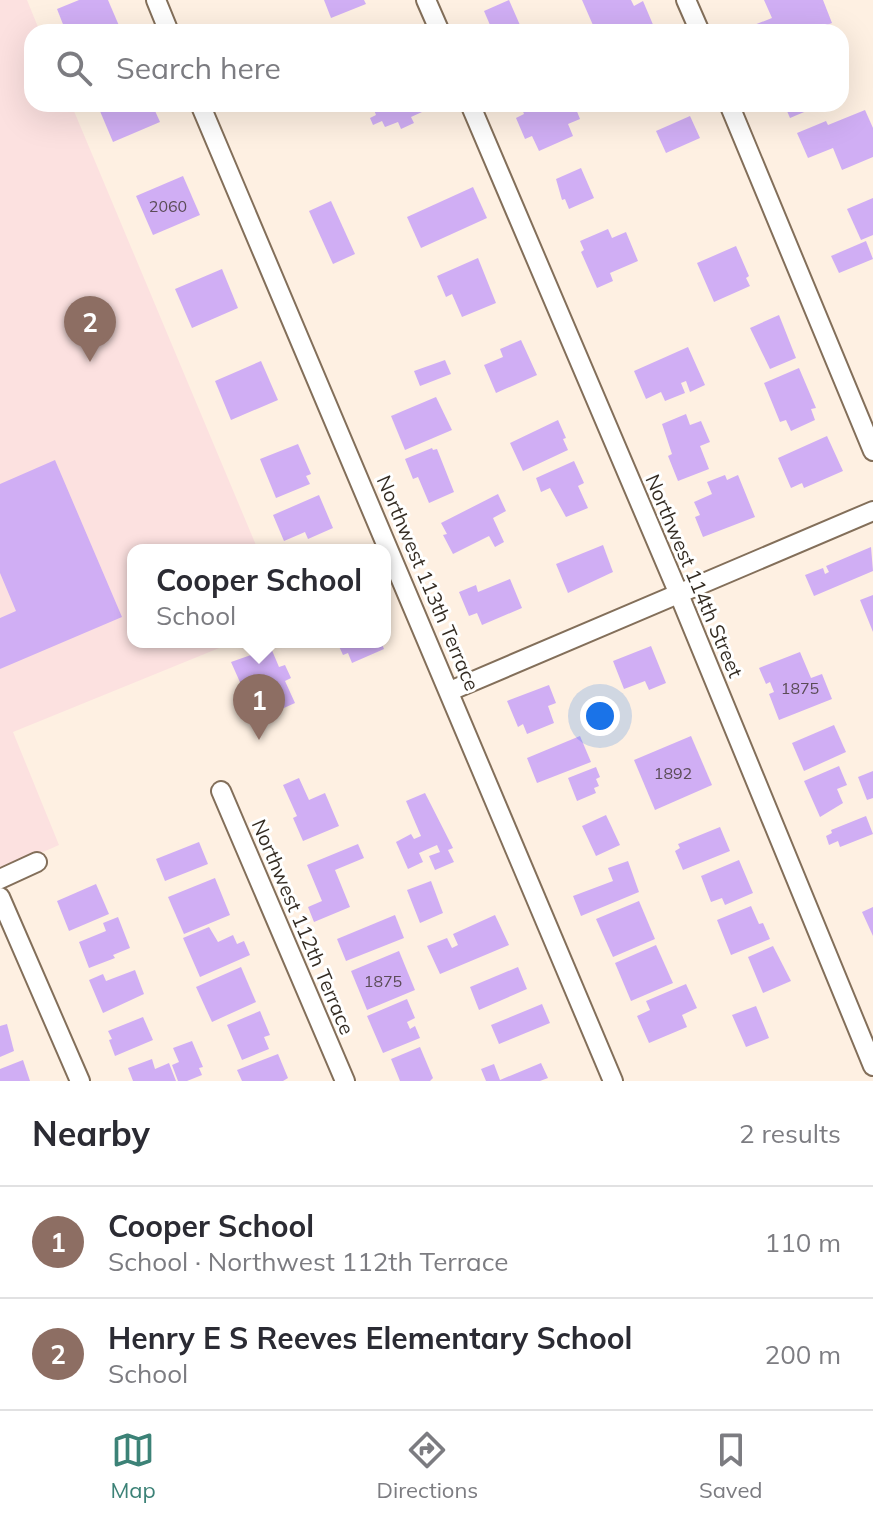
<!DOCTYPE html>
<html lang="en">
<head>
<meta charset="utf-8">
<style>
  :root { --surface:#fff; --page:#f2f2f3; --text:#2b2b33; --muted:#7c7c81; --line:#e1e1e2; --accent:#3c8277 }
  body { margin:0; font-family:Mulish,sans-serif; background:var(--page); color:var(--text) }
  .you { position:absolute; left:600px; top:716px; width:28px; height:28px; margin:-20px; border:6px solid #fff; border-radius:50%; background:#1a73e8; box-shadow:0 0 0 12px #1a73e833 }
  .badge { display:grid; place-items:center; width:52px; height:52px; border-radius:50%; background:var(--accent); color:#fff; font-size:26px; font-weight:700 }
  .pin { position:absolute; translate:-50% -66px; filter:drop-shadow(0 2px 4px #0008) }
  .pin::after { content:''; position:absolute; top:42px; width:28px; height:24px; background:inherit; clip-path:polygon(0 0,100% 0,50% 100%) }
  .popup { position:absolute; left:127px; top:544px; width:264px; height:104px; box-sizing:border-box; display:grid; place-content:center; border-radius:16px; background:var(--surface); filter:drop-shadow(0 2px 6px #0005); font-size:26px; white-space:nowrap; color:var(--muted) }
  .popup b { font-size:30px; color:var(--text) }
  .popup::after { content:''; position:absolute; left:50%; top:100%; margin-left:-16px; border:16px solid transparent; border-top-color:var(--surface) }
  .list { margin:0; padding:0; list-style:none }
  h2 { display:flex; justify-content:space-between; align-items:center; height:104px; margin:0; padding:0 32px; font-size:34px }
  h2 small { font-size:26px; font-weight:400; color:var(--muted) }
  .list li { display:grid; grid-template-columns:52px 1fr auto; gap:24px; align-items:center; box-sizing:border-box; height:112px; padding:0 32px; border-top:2px solid var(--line) }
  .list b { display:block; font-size:30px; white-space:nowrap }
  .list p { margin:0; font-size:26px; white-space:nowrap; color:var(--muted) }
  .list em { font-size:26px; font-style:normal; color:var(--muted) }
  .icon { flex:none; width:44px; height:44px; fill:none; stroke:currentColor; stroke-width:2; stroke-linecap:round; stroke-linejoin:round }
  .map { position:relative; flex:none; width:873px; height:1081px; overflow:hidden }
  .search { position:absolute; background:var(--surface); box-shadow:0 8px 32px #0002; left:24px; right:24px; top:24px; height:88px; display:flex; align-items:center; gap:20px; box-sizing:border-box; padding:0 28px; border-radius:24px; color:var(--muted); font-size:30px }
  .sheet { height:328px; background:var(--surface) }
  nav { display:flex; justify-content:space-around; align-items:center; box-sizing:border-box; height:112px; border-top:2px solid var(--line); background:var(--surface); font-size:22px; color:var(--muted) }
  nav a { display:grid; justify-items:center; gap:4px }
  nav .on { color:var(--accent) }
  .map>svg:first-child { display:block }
  .education { fill:#fce1e0 }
  .building { fill:#d0aef4 }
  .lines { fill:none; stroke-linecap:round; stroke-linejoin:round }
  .minor-casing { stroke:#836f5a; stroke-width:22 }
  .minor { stroke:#fff; stroke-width:18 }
  .labels { text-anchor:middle; stroke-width:6; stroke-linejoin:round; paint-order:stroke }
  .number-label { font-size:16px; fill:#5b4c57 }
  .street-label { font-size:20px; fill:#342c23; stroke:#fff }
</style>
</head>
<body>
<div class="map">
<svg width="873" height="1081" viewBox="0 0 873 1081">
  <rect width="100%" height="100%" fill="#fef0e2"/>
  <polygon class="education" points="0,0 27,0 40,32 32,32 32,104 71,104 258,550 133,550 133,642 234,642 13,732 59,845 0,871"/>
  <g class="building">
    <polygon points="79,0 108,0 120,28 111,32 66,32 57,9"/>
    <polygon points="324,0 364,0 366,4 331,18"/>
    <polygon points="509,0 523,32 493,32 484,11"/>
    <polygon points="582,0 631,0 634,6 643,1 654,27 643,32 596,32"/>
    <polygon points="764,0 823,0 832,23 809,32 757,32 754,25 772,18"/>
    <polygon points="97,104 152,104 160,122 113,142"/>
    <polygon points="372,104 419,104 422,112 411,117 414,123 401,129 398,122 385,127 382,121 373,125 370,118 376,115"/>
    <polygon points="520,104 574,104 580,119 568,124 573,136 539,151 532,136 525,139 516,118 524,114"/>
    <polygon points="784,104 823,104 790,118"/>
    <polygon points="865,110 873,128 873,157 842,170 833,148 808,158 797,133 826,121 828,125"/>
    <polygon points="690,116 700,138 666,153 656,131"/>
    <polygon points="581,168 594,198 569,209 565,199 562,200 556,179"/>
    <polygon points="183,176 200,215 153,235 136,196"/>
    <polygon points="473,187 487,218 421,248 407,217"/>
    <polygon points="873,198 873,235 861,240 847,209"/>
    <polygon points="331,201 355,254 333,264 309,211"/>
    <polygon points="608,229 612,238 626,232 638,261 610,273 613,281 597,288 581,252 584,250 580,241"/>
    <polygon points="866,241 873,259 839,273 831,256"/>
    <polygon points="736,246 749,276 746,278 750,286 714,302 697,263"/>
    <polygon points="478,258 496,303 462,317 452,294 446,297 437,276"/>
    <polygon points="222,269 238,308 192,328 175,289"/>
    <polygon points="779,315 796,358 770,369 750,328"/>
    <polygon points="521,340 537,375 496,393 484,365 503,357 500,349"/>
    <polygon points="688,347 705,385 690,392 686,381 681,383 685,393 665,401 661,392 646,399 634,371"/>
    <polygon points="445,360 451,374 420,386 414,371"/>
    <polygon points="261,361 278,400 231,420 215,381"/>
    <polygon points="799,368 816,408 811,409 815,420 791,431 786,420 780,422 764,383"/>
    <polygon points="436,397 452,430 405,450 391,416"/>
    <polygon points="686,414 690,425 701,421 710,442 700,446 709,469 678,481 668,456 672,454 662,424"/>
    <polygon points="558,420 566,438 563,439 568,450 523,471 510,443"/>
    <polygon points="827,436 843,471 804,488 802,483 791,488 778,458"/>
    <polygon points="298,444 311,474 306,476 310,484 276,498 260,459"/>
    <polygon points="432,448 433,450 437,449 454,492 429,503 418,477 413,479 405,459"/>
    <polygon points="55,460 122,617 0,669 0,618 16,611 0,573 0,484"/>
    <polygon points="574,461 584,483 578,486 588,508 566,517 550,488 541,492 536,478"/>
    <polygon points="725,475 727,480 738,475 755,517 703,537 695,517 700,515 694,502 712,494 707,482"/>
    <polygon points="498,494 506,511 493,518 504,542 495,547 489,536 453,554 443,535 447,534 441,523"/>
    <polygon points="319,495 333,528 308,539 305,532 284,541 273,515"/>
    <polygon points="603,545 613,572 568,593 556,564"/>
    <polygon points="871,547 873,571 814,596 805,575 823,568 825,574 829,572 826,566"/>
    <polygon points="510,579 522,608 482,625 477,613 469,616 459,592 476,585 478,592"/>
    <polygon points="873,595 873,632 860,600"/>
    <polygon points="337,642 381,642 384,649 352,663 348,653 343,655"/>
    <polygon points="651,646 666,683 649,690 645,681 624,689 613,661"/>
    <polygon points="271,648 279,667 285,665 291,678 285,681 295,703 257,720 255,714 249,716 242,701 247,698 231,662"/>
    <polygon points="800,652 811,678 822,674 832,699 779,720 769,694 774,692 770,682 766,684 759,668"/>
    <polygon points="549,685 556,703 548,706 554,723 527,734 523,724 518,727 507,701"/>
    <polygon points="834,725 846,752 804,771 792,743"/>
    <polygon points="580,736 591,762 537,783 527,758"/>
    <polygon points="691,736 712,785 655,810 634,760"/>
    <polygon points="839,766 847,785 837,789 843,803 820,817 804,781"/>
    <polygon points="596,767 600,777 596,779 599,786 594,788 596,793 577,801 568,778"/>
    <polygon points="873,771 873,798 867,800 858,777"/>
    <polygon points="299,778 309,800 325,793 339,826 303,841 293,818 297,816 283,785"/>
    <polygon points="425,793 453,848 448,850 454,862 435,870 429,856 440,852 437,845 419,853 423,862 408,869 396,842 411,834 414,839 421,836 406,801"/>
    <polygon points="606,815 620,845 596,856 582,826"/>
    <polygon points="866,816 873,834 840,847 838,841 829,845 826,836 832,833 831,830"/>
    <polygon points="720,827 730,851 683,870 675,851 680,848 678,844"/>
    <polygon points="199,842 208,864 165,881 156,859"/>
    <polygon points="358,844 364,858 335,870 350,907 314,922 308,907 322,901 307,865"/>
    <polygon points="739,860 753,893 725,905 722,898 711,902 701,876"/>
    <polygon points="628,861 639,892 581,916 573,896 613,881 608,868"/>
    <polygon points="215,878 230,915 184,934 168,897"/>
    <polygon points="431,881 443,913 420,923 407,890"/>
    <polygon points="96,884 109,914 69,931 57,901"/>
    <polygon points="639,901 655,939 613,957 596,919"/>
    <polygon points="751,906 759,924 763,923 770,939 731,955 717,920"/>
    <polygon points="873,907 873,936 862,912"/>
    <polygon points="395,915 404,938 346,961 337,939"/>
    <polygon points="495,915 509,945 440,974 427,946 447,938 452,948 458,945 453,934"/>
    <polygon points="118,917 130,948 113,955 115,958 89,968 79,942 106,931 103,923"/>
    <polygon points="209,927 218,942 233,935 237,944 244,941 250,955 200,977 183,938"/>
    <polygon points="656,945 673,983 631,1001 615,963"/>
    <polygon points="773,946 791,981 763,993 748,957"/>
    <polygon points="399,951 415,990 367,1010 351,971"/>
    <polygon points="241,967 256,1002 212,1022 196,987"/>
    <polygon points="518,967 527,989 479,1010 470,987"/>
    <polygon points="135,970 144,994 103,1013 89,980 103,974 106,981"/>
    <polygon points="686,984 697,1008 682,1015 687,1027 649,1043 637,1016 650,1010 646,1001"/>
    <polygon points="407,999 415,1018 407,1022 410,1029 415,1026 420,1038 383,1053 367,1016"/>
    <polygon points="542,1004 550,1023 499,1044 491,1025"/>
    <polygon points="756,1006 769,1038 746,1047 732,1015"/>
    <polygon points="260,1011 270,1035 264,1037 269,1049 242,1060 227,1025"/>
    <polygon points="143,1017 153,1040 115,1056 109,1040 112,1039 108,1031"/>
    <polygon points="7,1024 14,1051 0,1057 0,1026"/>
    <polygon points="192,1041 203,1067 199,1068 202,1075 187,1081 178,1081 172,1065 179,1062 173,1048"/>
    <polygon points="420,1047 433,1078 430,1081 400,1081 391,1059"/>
    <polygon points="278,1054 288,1078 283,1081 242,1081 237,1070"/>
    <polygon points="152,1059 155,1069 169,1063 176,1081 133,1081 128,1068"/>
    <polygon points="23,1060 30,1081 0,1081 0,1069"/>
    <polygon points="541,1063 548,1078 540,1081 486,1081 481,1069 494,1064 500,1080"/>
  </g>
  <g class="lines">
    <g class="minor-casing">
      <g id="minor">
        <polyline points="156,0 169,32"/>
        <polyline points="426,0 440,32"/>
        <polyline points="686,0 700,32"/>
        <polyline points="200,104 613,1081"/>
        <polyline points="470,104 678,592 873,1066"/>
        <polyline points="729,104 873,451"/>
        <polyline points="450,691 873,511"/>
        <polyline points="221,791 345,1081"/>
        <polyline points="0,879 37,862"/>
        <polyline points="0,897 80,1081"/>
      </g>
    </g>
    <use href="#minor" class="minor"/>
  </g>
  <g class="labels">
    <g class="number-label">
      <text x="168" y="212">2060</text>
      <text x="800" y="694">1875</text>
      <text x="673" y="779">1892</text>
      <text x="383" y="987">1875</text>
    </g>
    <g class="street-label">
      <text transform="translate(694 576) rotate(67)" y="7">Northwest 114th Street</text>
      <text transform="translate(428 583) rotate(67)" y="7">Northwest 113th Terrace</text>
      <text transform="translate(303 927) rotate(67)" y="7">Northwest 112th Terrace</text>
    </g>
  </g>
</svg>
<div class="you"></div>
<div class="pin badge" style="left:259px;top:740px;background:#8d6e63">1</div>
<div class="popup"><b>Cooper School</b>School</div>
<div class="pin badge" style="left:90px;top:362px;background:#8d6e63">2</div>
<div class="search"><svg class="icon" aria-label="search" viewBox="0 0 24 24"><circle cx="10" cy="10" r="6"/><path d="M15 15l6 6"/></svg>Search here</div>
</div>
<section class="sheet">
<h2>Nearby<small>2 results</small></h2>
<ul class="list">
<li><span class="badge" style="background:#8d6e63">1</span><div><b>Cooper School</b><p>School · Northwest 112th Terrace</p></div><em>110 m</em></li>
<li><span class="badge" style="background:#8d6e63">2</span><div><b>Henry E S Reeves Elementary School</b><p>School</p></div><em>200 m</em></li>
</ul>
</section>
<nav>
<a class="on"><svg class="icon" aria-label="map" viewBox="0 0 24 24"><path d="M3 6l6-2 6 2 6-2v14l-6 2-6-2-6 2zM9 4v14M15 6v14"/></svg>Map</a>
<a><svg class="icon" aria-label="directions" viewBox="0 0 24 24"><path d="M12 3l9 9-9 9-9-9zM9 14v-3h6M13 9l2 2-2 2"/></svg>Directions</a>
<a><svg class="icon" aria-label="saved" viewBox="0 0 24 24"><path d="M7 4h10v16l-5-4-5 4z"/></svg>Saved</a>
</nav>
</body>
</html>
